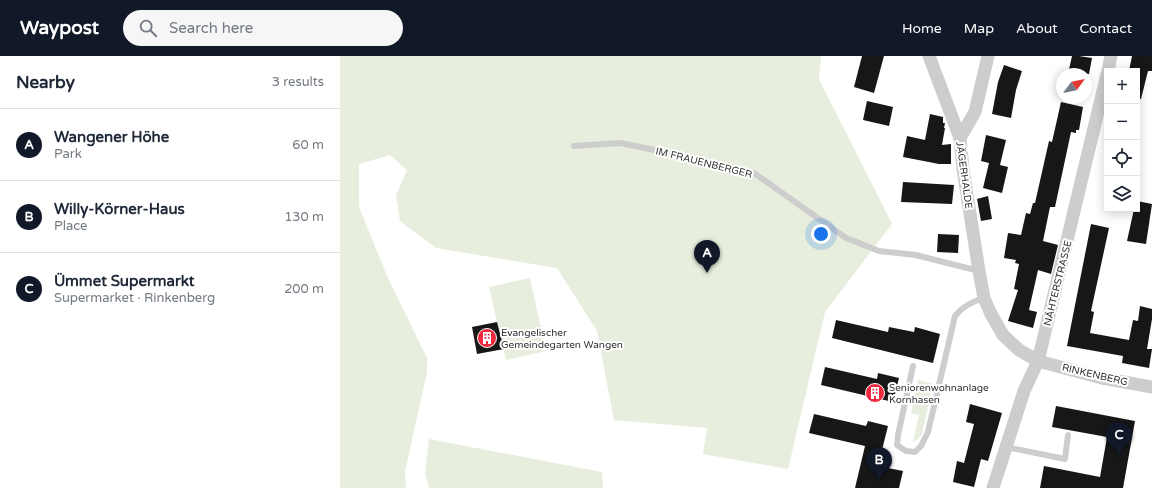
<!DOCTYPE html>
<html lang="en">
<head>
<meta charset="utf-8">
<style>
  :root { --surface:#fff; --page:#f6f6f7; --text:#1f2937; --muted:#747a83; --line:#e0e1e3; --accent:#111827 }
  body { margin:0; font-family:"Varela Round",sans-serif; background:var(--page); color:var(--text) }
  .controls { position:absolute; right:12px; top:12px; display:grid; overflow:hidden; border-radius:0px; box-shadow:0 2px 10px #0003 }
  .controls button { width:36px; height:36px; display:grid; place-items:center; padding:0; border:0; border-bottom:1px solid var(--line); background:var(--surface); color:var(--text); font:20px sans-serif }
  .compass { position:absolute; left:716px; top:12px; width:36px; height:36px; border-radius:50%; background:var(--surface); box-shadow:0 2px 10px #0003; rotate:58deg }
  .you { position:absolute; left:481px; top:178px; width:14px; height:14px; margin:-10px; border:3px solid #fff; border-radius:50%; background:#1a73e8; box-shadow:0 0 0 6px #1a73e833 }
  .badge { display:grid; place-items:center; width:26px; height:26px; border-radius:50%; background:var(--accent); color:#fff; font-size:13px; font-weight:700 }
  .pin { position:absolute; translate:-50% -33px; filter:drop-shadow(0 1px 2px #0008) }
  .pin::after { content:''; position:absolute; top:21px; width:14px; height:12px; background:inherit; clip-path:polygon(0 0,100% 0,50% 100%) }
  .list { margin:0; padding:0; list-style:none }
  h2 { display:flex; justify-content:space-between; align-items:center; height:52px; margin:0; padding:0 16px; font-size:17px }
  h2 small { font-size:13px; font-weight:400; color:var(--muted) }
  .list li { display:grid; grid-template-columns:26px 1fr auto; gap:12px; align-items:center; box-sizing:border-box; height:72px; padding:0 16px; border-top:1px solid var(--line) }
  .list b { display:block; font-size:15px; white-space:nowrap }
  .list p { margin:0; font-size:13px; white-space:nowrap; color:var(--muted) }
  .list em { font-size:13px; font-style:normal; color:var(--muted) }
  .icon { flex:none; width:22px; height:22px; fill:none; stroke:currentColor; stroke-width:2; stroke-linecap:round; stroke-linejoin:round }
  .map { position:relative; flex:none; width:812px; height:432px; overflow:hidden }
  header { display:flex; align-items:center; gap:24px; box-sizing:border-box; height:56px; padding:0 20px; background:var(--accent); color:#fff }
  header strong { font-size:19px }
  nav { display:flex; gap:22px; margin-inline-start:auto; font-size:14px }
  .search { width:280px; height:36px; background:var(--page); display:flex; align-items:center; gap:10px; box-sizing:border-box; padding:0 14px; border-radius:22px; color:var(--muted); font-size:15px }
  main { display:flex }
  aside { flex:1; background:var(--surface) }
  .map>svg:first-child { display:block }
  .green { fill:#e7eedd }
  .building { fill:#171717 }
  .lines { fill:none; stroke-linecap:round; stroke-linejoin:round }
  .service { stroke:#cdcdcd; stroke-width:6 }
  .minor { stroke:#cdcdcd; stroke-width:13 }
  .labels { text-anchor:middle; stroke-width:4; stroke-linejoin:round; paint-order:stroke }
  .street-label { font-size:10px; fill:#303030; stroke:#fff }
  .poi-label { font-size:10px; fill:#303030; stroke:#fff; text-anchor:start }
</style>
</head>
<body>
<header>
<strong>Waypost</strong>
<div class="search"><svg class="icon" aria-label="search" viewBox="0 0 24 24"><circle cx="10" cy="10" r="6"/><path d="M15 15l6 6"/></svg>Search here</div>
<nav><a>Home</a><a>Map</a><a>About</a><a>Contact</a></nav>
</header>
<main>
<aside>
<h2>Nearby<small>3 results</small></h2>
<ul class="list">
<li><span class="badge">A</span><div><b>Wangener Höhe</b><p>Park</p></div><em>60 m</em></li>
<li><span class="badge">B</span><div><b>Willy-Körner-Haus</b><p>Place</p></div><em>130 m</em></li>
<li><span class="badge">C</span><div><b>Ümmet Supermarkt</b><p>Supermarket · Rinkenberg</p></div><em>200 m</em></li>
</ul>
</aside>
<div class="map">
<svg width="812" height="432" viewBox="0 0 812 432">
  <rect width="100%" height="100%" fill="#fff"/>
  <g class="green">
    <polygon points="0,0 481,0 479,23 552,168 485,256 448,413 363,398 367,372 274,364 257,275 217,212 96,192 60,165 56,139 67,114 50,99 19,108 19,151 48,222 87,302 87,316 65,416 66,432 0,432"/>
    <polygon points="190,222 206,295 166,304 149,231"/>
    <polygon points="578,324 593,328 582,378 577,384 573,386 579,359 571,357"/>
    <polygon points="89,383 262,416 263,432 89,432 85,417"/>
  </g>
  <g class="building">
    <polygon points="522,0 544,0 534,37 514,31"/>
    <polygon points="732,0 739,0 752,2 749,18 728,18"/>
    <polygon points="792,0 812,0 812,15 808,15 801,43 797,43 797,15 789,15"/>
    <polygon points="664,9 682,15 676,34 671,62 652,58 658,26"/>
    <polygon points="527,45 553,51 549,70 523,64"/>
    <polygon points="721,46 743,51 739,74 736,74 736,77 731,76 715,151 710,151 703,185 718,189 711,218 698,214 689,254 697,256 693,272 668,265 678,234 674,233 679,208 675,207 676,204 664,202 668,177 681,179 686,157 690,158 693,147 695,147 709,85 712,86"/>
    <polygon points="590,58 603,61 603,67 605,67 604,72 605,72 602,89 611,88 611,108 599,108 563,101 567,80 585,84"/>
    <polygon points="646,79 666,84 660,109 668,111 662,137 643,132 649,107 641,105"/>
    <polygon points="563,126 614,129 612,148 561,146"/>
    <polygon points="648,140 652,163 641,165 637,143"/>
    <polygon points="797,145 812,148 806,188 787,185 794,153 797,153"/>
    <polygon points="751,168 769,172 751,255 754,256 750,277 789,284 793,264 798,265 800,250 812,253 812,263 807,293 812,293 809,312 782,307 783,300 727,290"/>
    <polygon points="598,178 619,179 618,197 597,196"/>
    <polygon points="496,264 548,276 549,271 574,276 575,271 600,278 593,307 492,282"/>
    <polygon points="157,266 164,293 137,298 132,271"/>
    <polygon points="485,311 537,323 538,317 559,322 553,346 481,329"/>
    <polygon points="630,348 662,357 648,405 641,403 634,431 613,426 617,405 624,407 634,368 626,366"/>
    <polygon points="716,350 795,365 783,432 700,432 704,410 760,421 767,381 712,371"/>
    <polygon points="474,358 526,370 528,365 548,370 538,410 563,415 559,432 515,432 525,390 469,377"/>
  </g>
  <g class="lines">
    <g class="service">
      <polyline points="234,90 280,87 344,100 414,117 506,182 539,195 576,199 639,215"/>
      <path d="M573,310L558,379L557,389L566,395L575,396L581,390L588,376L615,260C623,250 632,246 644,242"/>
      <polyline points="666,391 725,403 728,379"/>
    </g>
    <g class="minor">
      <polyline points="589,0 620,82 623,113 639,215 644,242 651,258 663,279 679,294 698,305 762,322 812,331"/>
      <polyline points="768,15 771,0"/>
      <polyline points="620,82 635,56 648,0"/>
      <polyline points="653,432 684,335 698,305 767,18"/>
    </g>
  </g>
  <defs>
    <g id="building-disc" transform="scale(1)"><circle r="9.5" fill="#f0293e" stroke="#fff"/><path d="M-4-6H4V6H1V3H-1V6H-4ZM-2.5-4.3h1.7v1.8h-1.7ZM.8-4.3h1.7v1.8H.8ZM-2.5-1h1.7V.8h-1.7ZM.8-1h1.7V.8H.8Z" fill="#fff"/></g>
  </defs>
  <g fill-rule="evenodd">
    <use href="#building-disc" x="147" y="282"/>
    <use href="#building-disc" x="535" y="337"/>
  </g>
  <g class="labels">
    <g class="street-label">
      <text transform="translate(364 106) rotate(14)" y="4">IM FRAUENBERGER</text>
      <text transform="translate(625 119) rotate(82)" y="4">JÄGERHALDE</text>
      <text transform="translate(717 227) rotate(-76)" y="4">NÄHTERSTRASSE</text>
      <text transform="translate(755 318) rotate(13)" y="4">RINKENBERG</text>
    </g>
    <g class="poi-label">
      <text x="161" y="280">Evangelischer<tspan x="161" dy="12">Gemeindegarten Wangen</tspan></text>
      <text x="549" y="335">Seniorenwohnanlage<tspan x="549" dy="12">Kornhasen</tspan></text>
    </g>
  </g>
</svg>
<div class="controls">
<button>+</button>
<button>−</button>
<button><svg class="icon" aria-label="locate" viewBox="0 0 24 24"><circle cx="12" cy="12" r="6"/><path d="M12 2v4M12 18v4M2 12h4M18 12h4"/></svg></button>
<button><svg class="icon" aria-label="layers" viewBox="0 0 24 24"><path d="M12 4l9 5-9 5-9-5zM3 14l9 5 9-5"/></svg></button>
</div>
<svg class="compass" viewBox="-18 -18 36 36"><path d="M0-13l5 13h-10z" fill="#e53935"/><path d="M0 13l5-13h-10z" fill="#747a83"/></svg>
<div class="you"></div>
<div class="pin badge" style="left:367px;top:217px">A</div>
<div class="pin badge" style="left:539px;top:424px">B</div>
<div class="pin badge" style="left:779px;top:399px">C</div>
</div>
</main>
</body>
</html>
